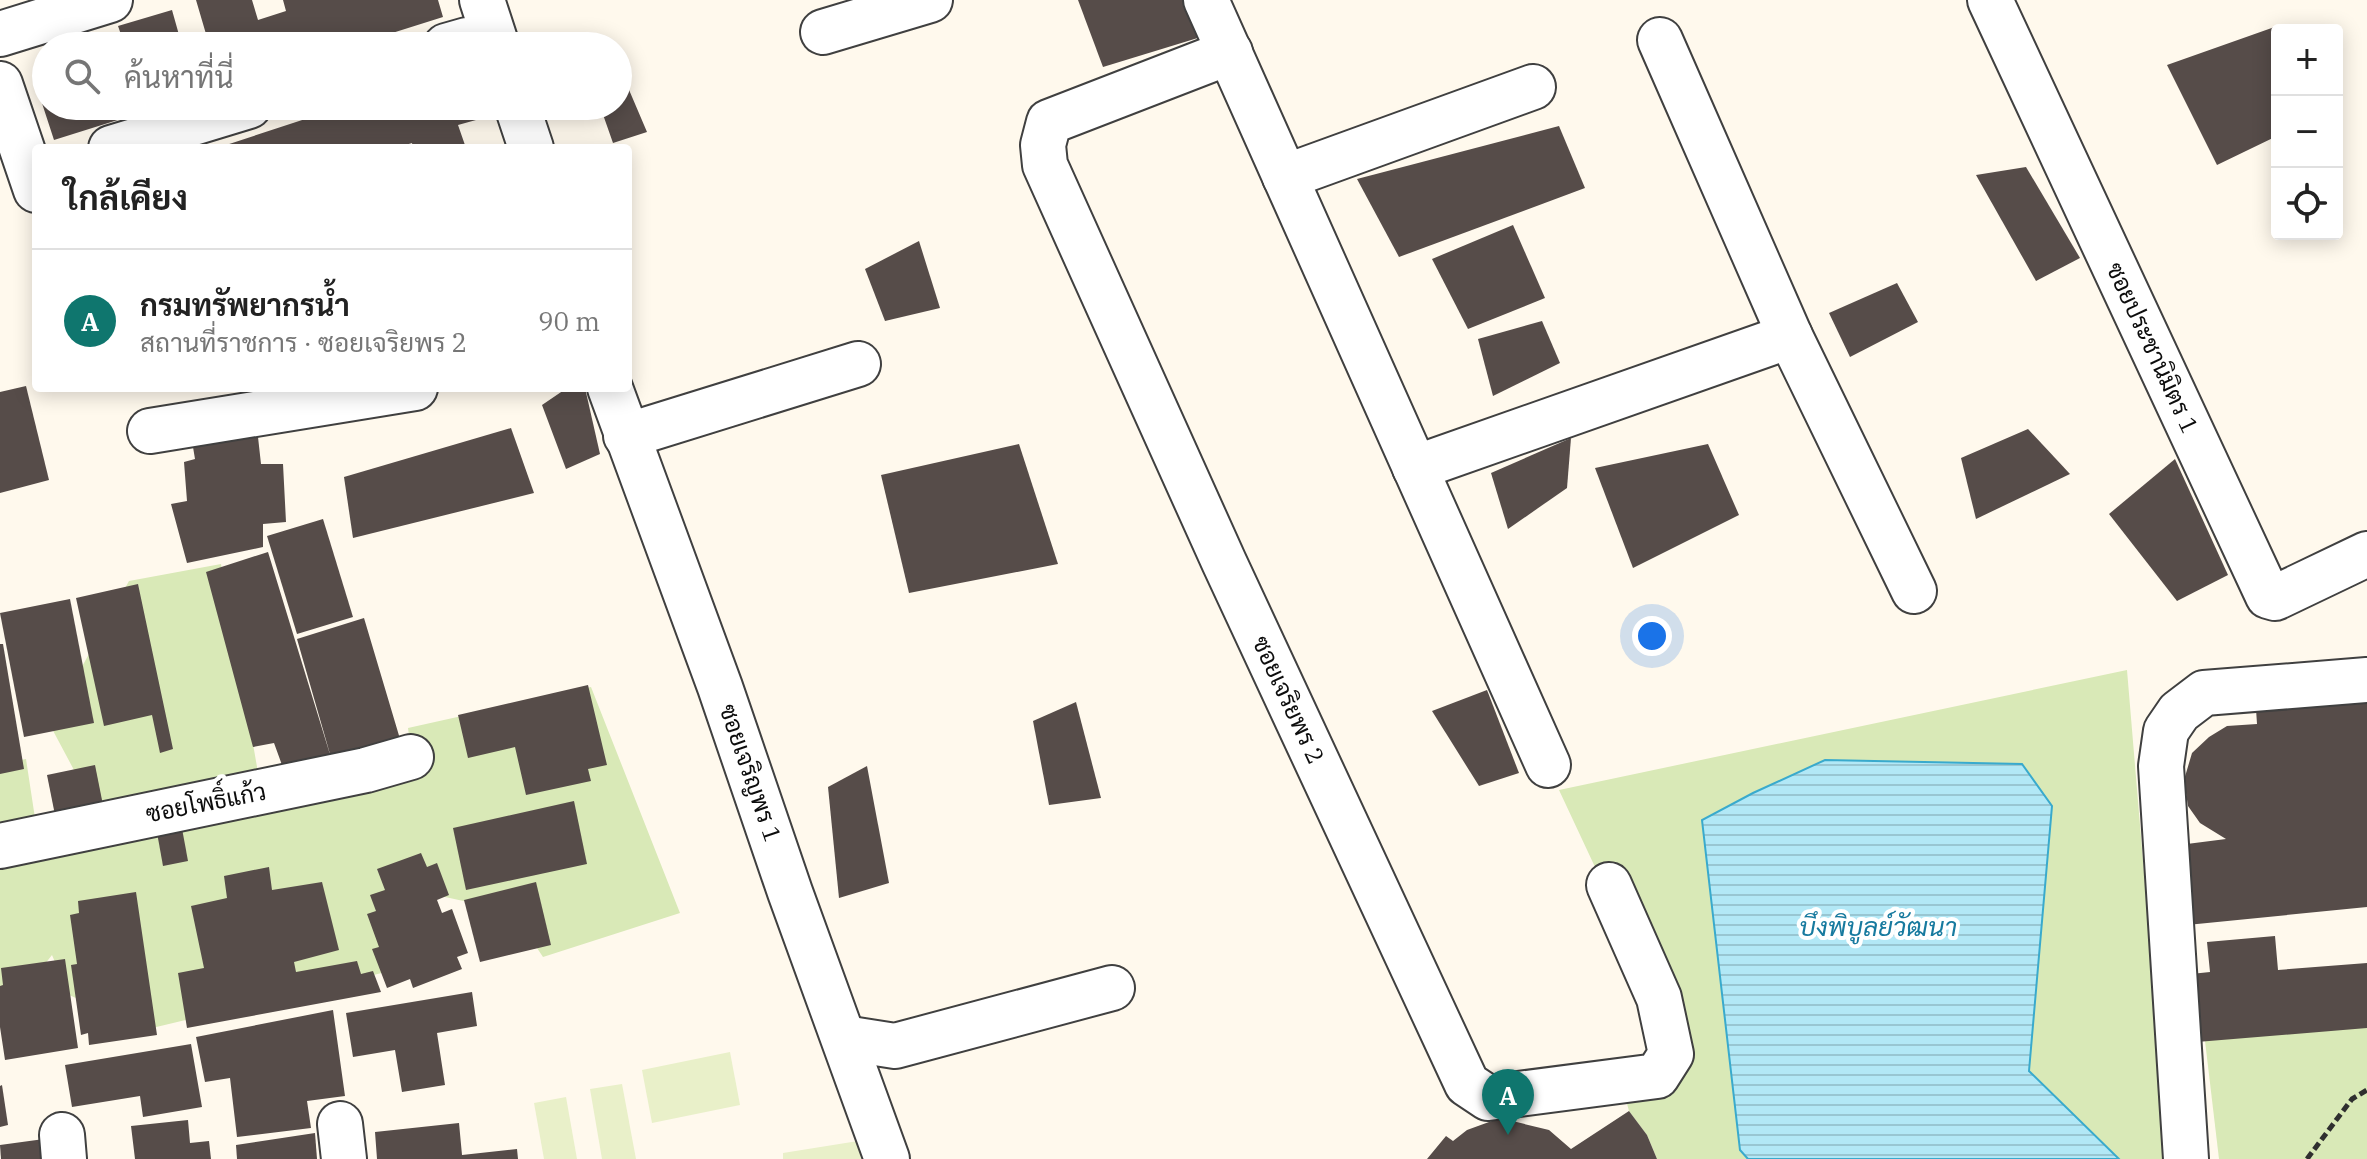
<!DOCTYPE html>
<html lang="th">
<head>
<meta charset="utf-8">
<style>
  :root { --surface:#fff; --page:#f6f6f6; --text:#222; --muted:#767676; --line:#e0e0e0; --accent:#0f766e }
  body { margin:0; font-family:"IBM Plex Serif",Sarabun,serif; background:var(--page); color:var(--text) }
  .controls { position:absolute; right:24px; top:24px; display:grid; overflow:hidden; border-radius:8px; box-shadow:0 4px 20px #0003 }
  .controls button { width:72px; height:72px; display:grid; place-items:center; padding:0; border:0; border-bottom:2px solid var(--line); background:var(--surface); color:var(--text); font:40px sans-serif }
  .you { position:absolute; left:1652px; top:636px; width:28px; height:28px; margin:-20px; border:6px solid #fff; border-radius:50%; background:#1a73e8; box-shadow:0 0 0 12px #1a73e833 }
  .badge { display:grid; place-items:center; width:52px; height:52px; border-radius:50%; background:var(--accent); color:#fff; font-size:26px; font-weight:700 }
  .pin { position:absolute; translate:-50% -66px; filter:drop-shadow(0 2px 4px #0008) }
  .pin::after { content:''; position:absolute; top:42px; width:28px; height:24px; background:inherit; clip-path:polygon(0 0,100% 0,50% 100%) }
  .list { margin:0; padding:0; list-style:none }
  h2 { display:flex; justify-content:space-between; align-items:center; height:104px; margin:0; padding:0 32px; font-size:34px }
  h2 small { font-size:26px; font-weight:400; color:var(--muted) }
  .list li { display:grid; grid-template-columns:52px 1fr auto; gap:24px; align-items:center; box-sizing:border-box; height:144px; padding:0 32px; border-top:2px solid var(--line) }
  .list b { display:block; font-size:30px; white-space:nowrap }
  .list p { margin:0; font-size:26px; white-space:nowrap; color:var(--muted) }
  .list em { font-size:26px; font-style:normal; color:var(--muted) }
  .icon { flex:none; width:44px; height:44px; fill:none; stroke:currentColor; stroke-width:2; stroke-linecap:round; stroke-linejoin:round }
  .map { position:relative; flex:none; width:2367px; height:1159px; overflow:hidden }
  .search { position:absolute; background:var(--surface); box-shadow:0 4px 20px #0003; left:32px; top:32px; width:600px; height:88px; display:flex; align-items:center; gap:20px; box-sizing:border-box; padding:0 28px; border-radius:44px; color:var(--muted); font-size:30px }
  .panel { position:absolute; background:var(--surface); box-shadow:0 4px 20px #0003; left:32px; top:144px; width:600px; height:248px; border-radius:8px }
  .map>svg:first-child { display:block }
  .garden { fill:#d9e9b7 }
  .pitch { fill:#e9f0c9 }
  .water { fill:url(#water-rules); stroke:#39aacd; stroke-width:2 }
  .building { fill:#564c49 }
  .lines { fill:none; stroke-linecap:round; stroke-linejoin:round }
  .minor-casing { stroke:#404040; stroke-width:48 }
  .path { stroke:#2f2f2f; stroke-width:5; stroke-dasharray:8 4; stroke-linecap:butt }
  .minor { stroke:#fff; stroke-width:44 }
  .labels { text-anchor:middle; stroke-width:8; stroke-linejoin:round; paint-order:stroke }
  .street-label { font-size:24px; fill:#0d0d0d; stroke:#fff }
  .water-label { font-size:26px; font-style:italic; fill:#177a9f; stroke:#fff }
</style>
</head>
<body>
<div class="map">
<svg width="2367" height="1159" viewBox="0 0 2367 1159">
  <defs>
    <pattern id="water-rules" width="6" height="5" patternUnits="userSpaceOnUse" patternTransform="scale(2)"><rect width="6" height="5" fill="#b2e8f6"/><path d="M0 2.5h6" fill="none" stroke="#98c6d2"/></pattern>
  </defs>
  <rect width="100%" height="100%" fill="#fff9ed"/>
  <g class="garden">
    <polygon points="221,564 259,778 410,743 408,728 591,687 680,913 543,957 513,912 427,893 411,966 148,1029 69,995 52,955 0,1021 0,764 26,759 40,851 91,802 50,725 129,581"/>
    <polygon points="2127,670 2168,1159 1657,1159 1647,1135 1629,1111 1621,1082 1689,1068 1559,790"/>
    <polygon points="2367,1006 2367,1159 2219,1159 2203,1024"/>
  </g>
  <g class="pitch">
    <polygon points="730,1052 740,1105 652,1123 642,1070"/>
    <polygon points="622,1084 636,1159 602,1159 590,1089"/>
    <polygon points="566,1097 577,1159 544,1159 534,1103"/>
    <polygon points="858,1141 861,1159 783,1159 783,1153"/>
  </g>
  <polygon class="water" points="1825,760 2022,764 2052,806 2029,1071 2119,1159 1748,1159 1740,1150 1702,820 1753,793"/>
  <g class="building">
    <polygon points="196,0 252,0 258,20 286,11 283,0 438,0 443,17 351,46 125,46 118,26 172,10 181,42 206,34"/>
    <polygon points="1078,0 1185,0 1201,37 1103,67"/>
    <polygon points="2283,24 2285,30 2277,30 2277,136 2217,165 2167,65"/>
    <polygon points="94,35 97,46 63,46 63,45"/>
    <polygon points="618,64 647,132 613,143 600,106 618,106"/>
    <polygon points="46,89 46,106 159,107 54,140 38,91"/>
    <polygon points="345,106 471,106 476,120 458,125 466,148 413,148 412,143 396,148 217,148"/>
    <polygon points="1559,126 1585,188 1399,257 1357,179"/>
    <polygon points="2026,167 2080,258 2036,281 1976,175"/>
    <polygon points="1513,225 1545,298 1468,329 1432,259"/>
    <polygon points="919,241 940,308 885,321 865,269"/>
    <polygon points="1897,283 1918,322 1850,357 1829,313"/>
    <polygon points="1542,321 1560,363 1493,396 1478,339"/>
    <polygon points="26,386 49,480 0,493 0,392"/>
    <polygon points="567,388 585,388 600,454 566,469 542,405"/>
    <polygon points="511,428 534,493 353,538 344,477"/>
    <polygon points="2028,429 2070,474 1976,519 1961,458"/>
    <polygon points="258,437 261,464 283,464 286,522 263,524 263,547 187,563 171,504 187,501 184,462 195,459 193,447"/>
    <polygon points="1571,438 1567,488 1508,529 1491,473"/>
    <polygon points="1019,444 1058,564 909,593 881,475"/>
    <polygon points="1708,444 1739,515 1633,568 1595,468"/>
    <polygon points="2175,459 2228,575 2177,601 2109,514"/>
    <polygon points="323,519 353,617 297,634 267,536"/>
    <polygon points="268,552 332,761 297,639 364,618 403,749 286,776 274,743 253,747 206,572"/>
    <polygon points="138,584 173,749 160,753 152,715 104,726 76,598"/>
    <polygon points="70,599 94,723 24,737 0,613"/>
    <polygon points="0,644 3,644 24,769 0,774"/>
    <polygon points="588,685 607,765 588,769 591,781 526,795 515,747 468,758 458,715"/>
    <polygon points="1487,690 1519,773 1479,786 1432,711"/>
    <polygon points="2367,699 2367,907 2187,925 2179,845 2226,839 2200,823 2188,806 2184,780 2192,753 2209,737 2227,726 2257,724 2256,709"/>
    <polygon points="1076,702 1101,798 1049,805 1033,721"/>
    <polygon points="95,765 104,810 56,820 47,775"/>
    <polygon points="867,766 889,883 839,898 828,787"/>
    <polygon points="574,801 587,864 466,890 453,828"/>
    <polygon points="181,823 188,861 163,866 156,827"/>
    <polygon points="421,853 427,867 437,863 449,895 437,900 442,913 452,909 468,953 457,957 462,969 413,988 410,979 387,988 372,949 379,947 367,914 376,911 370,895 385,890 377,869"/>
    <polygon points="269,867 272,890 322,882 339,950 294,962 296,972 357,961 361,974 373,971 381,992 187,1028 178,973 204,968 191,906 227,898 224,876"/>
    <polygon points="536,882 551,945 480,962 464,900"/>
    <polygon points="136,892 157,1035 89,1045 88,1033 81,1035 71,965 77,964 70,915 79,913 78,901"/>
    <polygon points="2275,936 2278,970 2367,963 2367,1028 2197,1042 2191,974 2210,972 2207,942"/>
    <polygon points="65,959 78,1048 5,1060 0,1027 0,986 3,985 1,968"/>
    <polygon points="472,992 477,1026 437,1033 445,1085 402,1092 395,1050 353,1057 346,1013"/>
    <polygon points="333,1010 345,1096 307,1101 311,1128 237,1137 230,1078 205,1082 196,1037"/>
    <polygon points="191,1044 202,1107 143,1117 140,1096 72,1107 65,1065"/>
    <polygon points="2,1085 8,1125 0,1127 0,1086"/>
    <polygon points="1629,1111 1647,1135 1657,1159 1427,1159 1446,1136 1453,1141 1467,1130 1500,1118 1549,1130 1571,1149"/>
    <polygon points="188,1120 190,1143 209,1141 211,1159 135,1159 131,1126"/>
    <polygon points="459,1123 462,1155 517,1149 518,1159 377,1159 375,1132"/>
    <polygon points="315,1133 317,1159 237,1159 236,1145"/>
    <polygon points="44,1139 47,1159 1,1159 0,1145"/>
  </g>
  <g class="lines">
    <g class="minor-casing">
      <g id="minor">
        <polyline points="482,0 497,46"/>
        <polyline points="1206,0 1548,765"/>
        <polyline points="1990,0 2268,596 2275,598 2367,554"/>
        <polyline points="823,32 930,0"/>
        <polyline points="0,34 110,0"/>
        <polyline points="1660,40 1790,336 1914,591"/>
        <polyline points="446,46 467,40"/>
        <polyline points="1230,52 1049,122 1043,145 1045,165 1224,562 1467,1084 1488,1098 1657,1076 1671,1054 1659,998 1609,885"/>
        <polyline points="0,84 36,190"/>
        <polyline points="517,106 531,148"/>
        <polyline points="111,148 249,106"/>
        <polyline points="1285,177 1533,87"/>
        <polyline points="610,388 720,687 790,892 887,1159"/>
        <polyline points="150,431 415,388"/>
        <polyline points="626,436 858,364"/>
        <polyline points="1415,468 1790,336"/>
        <polyline points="0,846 366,770 411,757"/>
        <polyline points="844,1038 895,1046 1112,988"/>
        <polyline points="340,1124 344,1159"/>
        <polyline points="62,1135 64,1159"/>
        <polyline points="2186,1159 2161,766 2166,731 2179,712 2204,693 2367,680"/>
      </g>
    </g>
    <polyline class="path" points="2307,1159 2352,1099 2367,1090"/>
    <use href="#minor" class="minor"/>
  </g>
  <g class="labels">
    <g class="street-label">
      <text transform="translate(2152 348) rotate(65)" y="8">ซอยประชานิมิตร 1</text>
      <text transform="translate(1288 700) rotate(65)" y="8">ซอยเจริยพร 2</text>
      <text transform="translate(750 773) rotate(71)" y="8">ซอยเจริญพร 1</text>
      <text transform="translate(206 803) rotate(-11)" y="8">ซอยโพธิ์แก้ว</text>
    </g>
    <g class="water-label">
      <text x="1878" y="936">บึงพิบูลย์วัฒนา</text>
    </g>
  </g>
</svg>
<div class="controls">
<button>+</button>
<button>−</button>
<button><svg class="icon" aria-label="locate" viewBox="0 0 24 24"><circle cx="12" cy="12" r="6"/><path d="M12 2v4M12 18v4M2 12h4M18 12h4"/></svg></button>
</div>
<div class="you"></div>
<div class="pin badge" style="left:1508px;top:1135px">A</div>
<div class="search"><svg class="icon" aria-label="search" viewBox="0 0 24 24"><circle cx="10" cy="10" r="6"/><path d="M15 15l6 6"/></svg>ค้นหาที่นี่</div>
<section class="panel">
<h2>ใกล้เคียง<small></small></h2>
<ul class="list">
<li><span class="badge">A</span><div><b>กรมทรัพยากรน้ำ</b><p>สถานที่ราชการ · ซอยเจริยพร 2</p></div><em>90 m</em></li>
</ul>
</section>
</div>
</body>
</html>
